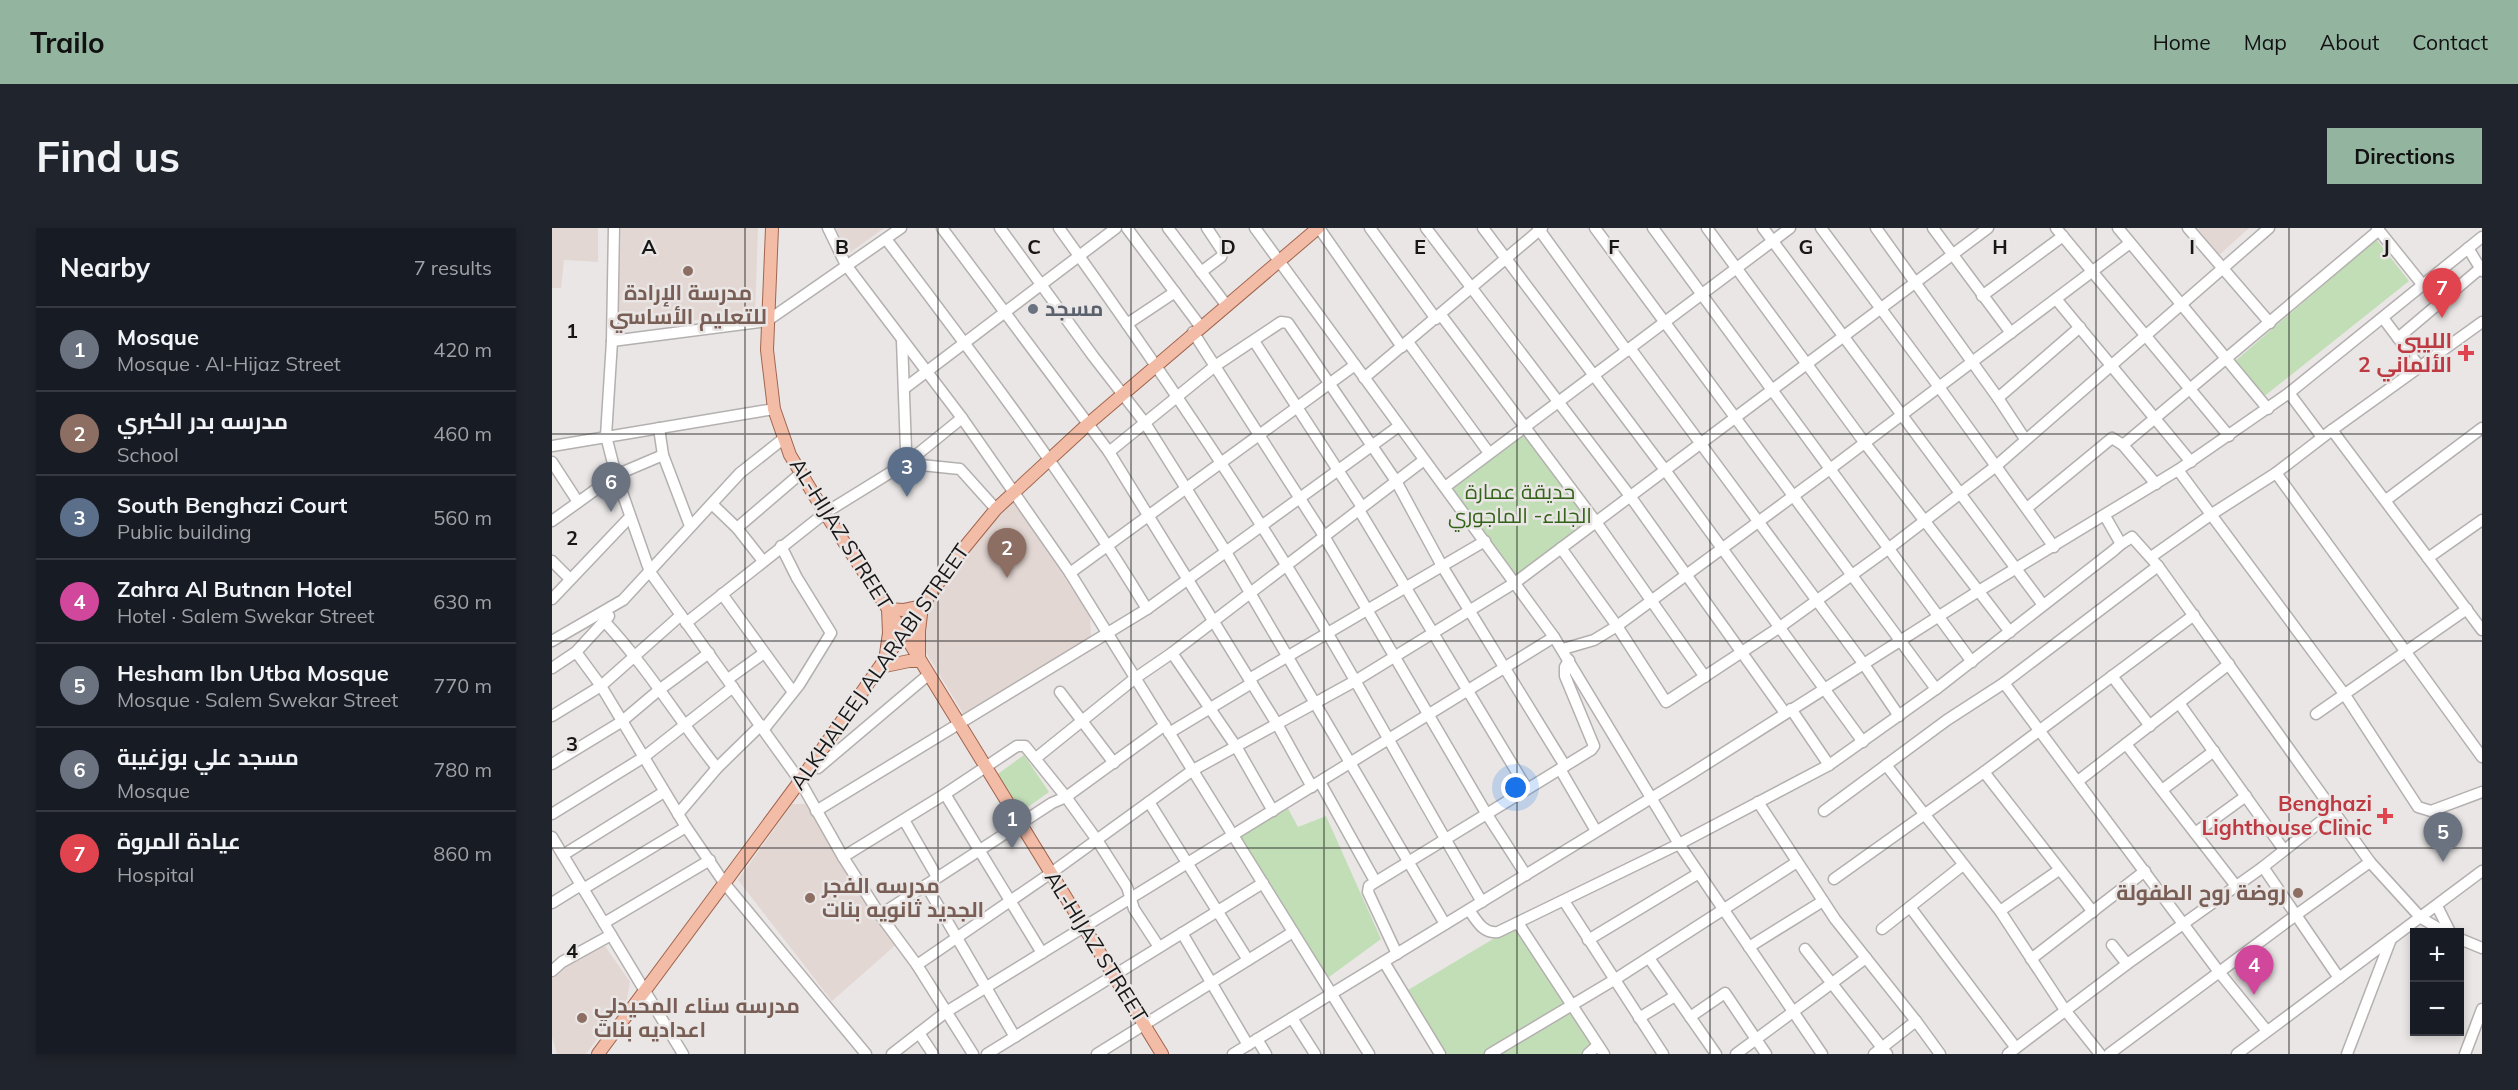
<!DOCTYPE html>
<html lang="en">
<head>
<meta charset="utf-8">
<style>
  :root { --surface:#171b24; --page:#20242c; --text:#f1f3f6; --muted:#9ea1a6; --line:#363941; --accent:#93b5a0 }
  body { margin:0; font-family:Mulish,Cairo,sans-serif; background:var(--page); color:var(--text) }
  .controls { position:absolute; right:18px; bottom:18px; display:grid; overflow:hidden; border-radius:0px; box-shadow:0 3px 9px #0003 }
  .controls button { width:54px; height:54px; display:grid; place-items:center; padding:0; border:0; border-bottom:2px solid var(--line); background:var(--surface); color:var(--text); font:30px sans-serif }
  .you { position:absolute; left:964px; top:560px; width:21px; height:21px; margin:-15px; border:4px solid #fff; border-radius:50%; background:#1a73e8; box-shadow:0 0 0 9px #1a73e833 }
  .badge { display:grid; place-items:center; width:39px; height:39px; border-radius:50%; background:var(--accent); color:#fff; font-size:20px; font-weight:700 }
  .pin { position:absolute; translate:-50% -50px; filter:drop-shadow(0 2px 3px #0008) }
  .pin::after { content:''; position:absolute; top:32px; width:21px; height:18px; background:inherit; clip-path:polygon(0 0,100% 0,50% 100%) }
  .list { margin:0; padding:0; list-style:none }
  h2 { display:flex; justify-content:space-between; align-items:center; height:78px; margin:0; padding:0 24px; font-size:26px }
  h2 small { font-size:20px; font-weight:400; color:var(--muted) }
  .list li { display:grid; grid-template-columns:39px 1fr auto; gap:18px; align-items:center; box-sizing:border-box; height:84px; padding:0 24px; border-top:2px solid var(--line) }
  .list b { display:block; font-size:22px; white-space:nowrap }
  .list p { margin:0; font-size:20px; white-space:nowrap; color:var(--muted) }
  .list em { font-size:20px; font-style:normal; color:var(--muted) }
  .map { position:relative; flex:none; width:1930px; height:826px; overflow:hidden; border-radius:0px }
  header { display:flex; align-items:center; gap:36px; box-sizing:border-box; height:84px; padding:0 30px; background:var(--accent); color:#111 }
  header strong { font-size:28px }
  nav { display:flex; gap:33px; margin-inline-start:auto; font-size:21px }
  .intro { display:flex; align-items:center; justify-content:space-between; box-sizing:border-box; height:144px; padding:0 36px }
  h1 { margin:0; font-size:42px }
  .button { padding:15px 27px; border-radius:0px; background:var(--accent); color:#111; font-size:21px; font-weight:700 }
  main { display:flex; gap:36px; padding:0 36px }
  aside { flex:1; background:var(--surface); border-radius:0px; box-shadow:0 3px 9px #0003 }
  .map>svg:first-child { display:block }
  .built { fill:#e3d7d3 }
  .green { fill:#c2deb7 }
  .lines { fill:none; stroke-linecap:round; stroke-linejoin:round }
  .minor-casing { stroke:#b4b0af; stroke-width:13 }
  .major-casing { stroke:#a1654e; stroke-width:14 }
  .minor { stroke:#fff; stroke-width:10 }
  .major { stroke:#f3bca7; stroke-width:12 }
  .grid { fill:none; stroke:#181716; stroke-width:1.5; stroke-opacity:0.55 }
  .education-dot { fill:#8d6e63; stroke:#e9e6e5; stroke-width:2 }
  .worship-dot { fill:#6b7280; stroke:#e9e6e5; stroke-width:2 }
  .health-dot { fill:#e0444e; stroke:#e9e6e5; stroke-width:2 }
  .labels { text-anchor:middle; stroke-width:5; stroke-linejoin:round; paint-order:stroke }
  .education-label { font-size:21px; font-weight:bold; fill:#785e54; stroke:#e9e6e5; text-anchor:start }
  .worship-label { font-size:21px; font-weight:bold; fill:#5b616d; stroke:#e9e6e5; text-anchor:start }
  .health-label { font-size:21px; font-weight:bold; fill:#be3a42; stroke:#e9e6e5; text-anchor:end }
  .park-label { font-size:21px; fill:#336319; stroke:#e9e6e5 }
  .street-label { font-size:21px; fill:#181716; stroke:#e9e6e5 }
  .grid-label { font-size:20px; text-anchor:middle; font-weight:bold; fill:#181716; stroke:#e9e6e5; stroke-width:5; stroke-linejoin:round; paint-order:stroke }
</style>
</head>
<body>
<header>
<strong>Trailo</strong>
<nav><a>Home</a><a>Map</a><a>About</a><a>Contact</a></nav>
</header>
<div class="intro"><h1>Find us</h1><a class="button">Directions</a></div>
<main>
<aside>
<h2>Nearby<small>7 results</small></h2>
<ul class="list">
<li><span class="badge" style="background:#6b7280">1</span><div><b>Mosque</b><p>Mosque · Al-Hijaz Street</p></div><em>420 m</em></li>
<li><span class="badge" style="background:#8d6e63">2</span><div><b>مدرسه بدر الكبري</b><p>School</p></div><em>460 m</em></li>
<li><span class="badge" style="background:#5c6f8a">3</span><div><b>South Benghazi Court</b><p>Public building</p></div><em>560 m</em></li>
<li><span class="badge" style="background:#d1479c">4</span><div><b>Zahra Al Butnan Hotel</b><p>Hotel · Salem Swekar Street</p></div><em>630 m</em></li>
<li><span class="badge" style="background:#6b7280">5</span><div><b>Hesham Ibn Utba Mosque</b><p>Mosque · Salem Swekar Street</p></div><em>770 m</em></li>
<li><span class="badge" style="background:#6b7280">6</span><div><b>مسجد علي بوزغيبة</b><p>Mosque</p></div><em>780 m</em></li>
<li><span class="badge" style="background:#e0444e">7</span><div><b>عيادة المروة</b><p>Hospital</p></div><em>860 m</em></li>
</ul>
</aside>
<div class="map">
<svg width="1930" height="826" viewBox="0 0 1930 826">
  <rect width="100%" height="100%" fill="#e9e6e5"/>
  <g class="built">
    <polygon points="0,0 46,0 46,34 12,32 9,60 0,60"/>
    <polygon points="69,0 206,0 203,86 66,100"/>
    <polygon points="284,0 332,0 296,26"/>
    <polygon points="1645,0 1697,0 1667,27"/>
    <polygon points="462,273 538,388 539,408 412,487 370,418 374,382 419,318"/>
    <polygon points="240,576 257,576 347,714 280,773 186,652"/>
    <polygon points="53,718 78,754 75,771 34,826 5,826 0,809 0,751 19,734"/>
  </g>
  <g class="green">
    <polygon points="1824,11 1857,53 1710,170 1682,134"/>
    <polygon points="973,199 1043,294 964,354 893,259"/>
    <polygon points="472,527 497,564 469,584 443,548"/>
    <polygon points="733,575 746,599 774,588 829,711 773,752 684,603"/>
    <polygon points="966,696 1019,775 937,826 889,826 851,765"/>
    <polygon points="1020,776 1045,817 1035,826 941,826"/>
  </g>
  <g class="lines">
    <g class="minor-casing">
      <g id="minor">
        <polyline points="62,0 60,113 54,208 64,247 98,344 248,553 291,629 328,687 365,737 421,826"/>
        <polyline points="276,0 294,37 410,190 518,345 817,826"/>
        <polyline points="390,0 557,224 725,496 760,559"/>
        <polyline points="448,0 541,128 593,195 674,324 893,696"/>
        <path d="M507,0C602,132 693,266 776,406C828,494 877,585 930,674"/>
        <polyline points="575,0 648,98"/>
        <polyline points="616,0 675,78"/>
        <polyline points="703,0 1002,409 1127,616 1270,826"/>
        <polyline points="767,0 850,119"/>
        <polyline points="818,0 884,91"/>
        <polyline points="874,0 1078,268 1233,485"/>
        <polyline points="931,0 1113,242 1311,514"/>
        <polyline points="986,0 1075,123"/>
        <polyline points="1043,0 1384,461"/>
        <polyline points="1101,0 1420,434"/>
        <polyline points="1155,0 1312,214 1458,404"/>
        <polyline points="1211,0 1491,377"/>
        <polyline points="1269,0 1387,159 1502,319"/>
        <polyline points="1324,0 1446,170"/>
        <polyline points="1381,0 1459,105"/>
        <polyline points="1504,0 1677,208"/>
        <polyline points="1566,0 1716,181"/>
        <polyline points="1636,0 1718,95"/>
        <polyline points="1825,0 1870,56"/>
        <path d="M334,11C425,131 517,252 595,381"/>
        <polyline points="1916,20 1930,43"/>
        <polyline points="649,44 669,29 671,24 655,0"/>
        <polyline points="1430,68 1511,8"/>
        <polyline points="1504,71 1639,234"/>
        <polyline points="889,87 1044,294 1153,449"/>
        <polyline points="1831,90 1846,110 1930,39"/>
        <polyline points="575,96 623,64"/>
        <polyline points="641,104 772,308 934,585 974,647"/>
        <polyline points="1846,110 1867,138"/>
        <polyline points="60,113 215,93 349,0"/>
        <polyline points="702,113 810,279"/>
        <polyline points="856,114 937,225"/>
        <polyline points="1078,120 1311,435 1347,488"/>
        <polyline points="812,150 990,0"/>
        <polyline points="353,160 564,0"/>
        <polyline points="1737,165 1770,209"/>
        <polyline points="410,190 357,233 369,237 408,241 444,281"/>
        <polyline points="107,200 111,227 138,298"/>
        <polyline points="1780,202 1876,330"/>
        <polyline points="1473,211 1446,170 1528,99"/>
        <polyline points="1571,217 1827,2"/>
        <polyline points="0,218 222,181"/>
        <polyline points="557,224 663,138 729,94 736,95 844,253 890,338 1013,538"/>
        <polyline points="0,234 26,274"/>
        <polyline points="1626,242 1793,467 1866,579 1879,583 1930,564"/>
        <polyline points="1724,245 1930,529"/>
        <polyline points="893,259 1238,0"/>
        <polyline points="1834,272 1930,200"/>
        <polyline points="160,276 185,300 211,333"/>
        <polyline points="1475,280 1560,210 1571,217 1604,256"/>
        <polyline points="807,282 975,561"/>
        <polyline points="1930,292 1876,330 1930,402"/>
        <polyline points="0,293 64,247 111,227"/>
        <polyline points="185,300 248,246"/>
        <polyline points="1569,316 1580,309 1606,338 1818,634 1869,690 1893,704"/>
        <polyline points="1009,320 1065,398 1114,474 1228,399 1336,321 1444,238 1717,0"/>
        <polyline points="1599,329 1660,286 1724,245 1780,202 1930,94"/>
        <polyline points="0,333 18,351"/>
        <polyline points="518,345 803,137"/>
        <polyline points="170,366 241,464"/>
        <polyline points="0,371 78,289"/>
        <path d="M53,394C95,439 127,492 165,540"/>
        <polyline points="134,395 273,285 357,233 354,222 350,112"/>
        <polyline points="0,413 71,372 188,245 231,211"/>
        <polyline points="1011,421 1042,412 1065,398 1278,241 1578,15"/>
        <polyline points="24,424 49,458 134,599 173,656 314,826"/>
        <polyline points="620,425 685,520 721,583"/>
        <polyline points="0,440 24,424 57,388"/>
        <polyline points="1560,448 1598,498"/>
        <polyline points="176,451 212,425"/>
        <polyline points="697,451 933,313"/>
        <polyline points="1452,455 1606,338"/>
        <polyline points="508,464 562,535"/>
        <polyline points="1627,475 1732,622"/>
        <polyline points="1239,481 1277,537"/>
        <polyline points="1764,486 1915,381"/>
        <polyline points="0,488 49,458 129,387"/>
        <polyline points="212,501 247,457 279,405 245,350 229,318"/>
        <polyline points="617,505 700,455"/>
        <polyline points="1574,516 1684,658"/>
        <polyline points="484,530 582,451 620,425 872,232"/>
        <polyline points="0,536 69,494 107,462 157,425"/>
        <polyline points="1334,537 1448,683 1513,782 1548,826"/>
        <polyline points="266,540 376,447"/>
        <polyline points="1008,541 1044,603"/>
        <polyline points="1432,544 1541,684"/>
        <polyline points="1526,553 1677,436"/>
        <polyline points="768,554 823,653"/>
        <polyline points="1610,562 1662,523"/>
        <polyline points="393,566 490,725"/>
        <polyline points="597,574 696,732"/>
        <polyline points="1206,574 1283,691 1364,793 1322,826"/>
        <polyline points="264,583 595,381 847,198"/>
        <polyline points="1272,583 1395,492 1452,455 1667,744 1715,803"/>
        <polyline points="1782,583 1711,639 1744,687 1818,634"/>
        <polyline points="0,586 92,529 181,459"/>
        <polyline points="126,586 165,540 209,497"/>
        <polyline points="352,592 385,649"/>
        <polyline points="1643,605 1694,568"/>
        <polyline points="0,609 131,826"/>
        <polyline points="11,627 112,564"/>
        <polyline points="291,629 393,566 465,518 473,518 514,569 545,612 575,659 582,681 607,719"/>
        <polyline points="1282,651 1432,544 1642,387"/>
        <polyline points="374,657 463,809"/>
        <polyline points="31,661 134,599"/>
        <polyline points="1012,673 1111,826"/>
        <polyline points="0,675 29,657"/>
        <polyline points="1885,678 1898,704"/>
        <polyline points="1358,679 1464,820"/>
        <path d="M917,682C925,693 931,706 946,704L1127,616L1277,537L1384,461L1561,323L1569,316L1553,288"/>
        <polyline points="1448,683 1507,642"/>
        <polyline points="328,687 500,575 514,569 613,497"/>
        <polyline points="52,695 158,632"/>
        <polyline points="966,695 1052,826"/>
        <polyline points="1330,701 1411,637"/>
        <polyline points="630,705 696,817"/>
        <polyline points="1908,711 1930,720"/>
        <polyline points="1036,712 1147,645"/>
        <polyline points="1560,717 1575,736"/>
        <polyline points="1197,719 1271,673"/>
        <polyline points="1253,721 1335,826"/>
        <polyline points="845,726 816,664 817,658 1039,522 1042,518 1013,448 1013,439 1017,432"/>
        <polyline points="1097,730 1164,826"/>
        <polyline points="1479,731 1593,643"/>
        <polyline points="832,734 888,826"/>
        <polyline points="365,737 499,645 641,542 803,453 964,354 1436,0"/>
        <polyline points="0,743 10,734 59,707"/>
        <polyline points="1138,789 1173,765 1214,826"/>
        <polyline points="740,790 763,826"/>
        <polyline points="1087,790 1123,768"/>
        <polyline points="1364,793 1388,826"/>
        <polyline points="367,805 381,826"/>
        <polyline points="705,811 714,826"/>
        <polyline points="340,826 394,784 1002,409"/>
        <polyline points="435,826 711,655"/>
        <polyline points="545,826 741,704"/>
        <polyline points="681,826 1137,547 1425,364 1626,242 1737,165 1930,9"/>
        <polyline points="938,826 1062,752 1245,634"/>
        <polyline points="1036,826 1046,817"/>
        <polyline points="1184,826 1314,730"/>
        <polyline points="1456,826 1575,736 1711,639"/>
        <polyline points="1557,826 1744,687 1787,750"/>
        <polyline points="1685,826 1930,643"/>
        <polyline points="1795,826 1839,711"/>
        <polyline points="1913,826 1930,781"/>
      </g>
    </g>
    <g class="major-casing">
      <g id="major">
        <polyline points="220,0 215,122 222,181 238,227 273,285 351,404 610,826"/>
        <polyline points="328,439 357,433 367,433 367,403 370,378 351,382 336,381 337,405 334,426"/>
        <polyline points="46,826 248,553 403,331 444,281 536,196 766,0"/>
      </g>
    </g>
    <use href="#minor" class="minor"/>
    <use href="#major" class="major"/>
  </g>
  <path class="grid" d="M193,0V826M386,0V826M579,0V826M772,0V826M965,0V826M1158,0V826M1351,0V826M1544,0V826M1737,0V826M0,206H1930M0,413H1930M0,620H1930"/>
  <g class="education-dot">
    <circle cx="136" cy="43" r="6"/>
    <circle cx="1746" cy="665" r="6"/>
    <circle cx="258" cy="670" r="6"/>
    <circle cx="30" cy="790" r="6"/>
  </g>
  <circle class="worship-dot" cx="481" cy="81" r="6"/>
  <g class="health-dot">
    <path d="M1911 116h6v6h6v6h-6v6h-6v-6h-6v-6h6z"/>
    <path d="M1830 579h6v6h6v6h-6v6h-6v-6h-6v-6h6z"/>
  </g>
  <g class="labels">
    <g class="education-label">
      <text x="136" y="72" text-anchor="middle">مدرسة الإرادة<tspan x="136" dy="24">للتعليم الأساسي</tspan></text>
      <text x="270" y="665">مدرسه الفجر<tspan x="270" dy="24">الجديد ثانويه بنات</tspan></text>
      <text x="1734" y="672" text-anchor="end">روضة روح الطفولة</text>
      <text x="42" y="785">مدرسه سناء المحيدلي<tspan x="42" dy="24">اعداديه بنات</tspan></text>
    </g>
    <g class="worship-label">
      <text x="493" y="88">مسجد</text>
    </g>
    <g class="health-label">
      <text x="1900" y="120">الليبي<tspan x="1900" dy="24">الألماني 2</tspan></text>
      <text x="1820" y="583">Benghazi<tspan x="1820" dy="24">Lighthouse Clinic</tspan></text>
    </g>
    <g class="park-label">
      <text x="968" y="271">حديقة عمارة<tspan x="968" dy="24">الجلاء- الماجوري</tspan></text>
    </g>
    <g class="street-label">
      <text transform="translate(289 306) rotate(58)" y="7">AL-HIJAZ STREET</text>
      <text transform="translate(328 439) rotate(-55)" y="7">ALKHALEEJ ALARABI STREET</text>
      <text transform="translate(544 719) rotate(58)" y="7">AL-HIJAZ STREET</text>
    </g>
  </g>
  <g class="grid-label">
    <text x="97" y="26">A</text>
    <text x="290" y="26">B</text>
    <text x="482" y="26">C</text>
    <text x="676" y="26">D</text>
    <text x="868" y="26">E</text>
    <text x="1062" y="26">F</text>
    <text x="1254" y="26">G</text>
    <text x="1448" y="26">H</text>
    <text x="1640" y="26">I</text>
    <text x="1834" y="26">J</text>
    <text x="20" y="110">1</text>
    <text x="20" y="317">2</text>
    <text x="20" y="523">3</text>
    <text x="20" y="730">4</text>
  </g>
</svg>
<div class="controls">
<button>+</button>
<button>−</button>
</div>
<div class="you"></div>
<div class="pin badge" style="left:460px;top:621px;background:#6b7280">1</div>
<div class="pin badge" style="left:455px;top:350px;background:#8d6e63">2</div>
<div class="pin badge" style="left:355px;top:269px;background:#5c6f8a">3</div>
<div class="pin badge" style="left:1702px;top:767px;background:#d1479c">4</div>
<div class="pin badge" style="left:1891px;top:634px;background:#6b7280">5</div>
<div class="pin badge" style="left:59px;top:284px;background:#6b7280">6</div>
<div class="pin badge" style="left:1890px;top:90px;background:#e0444e">7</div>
</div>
</main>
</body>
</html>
